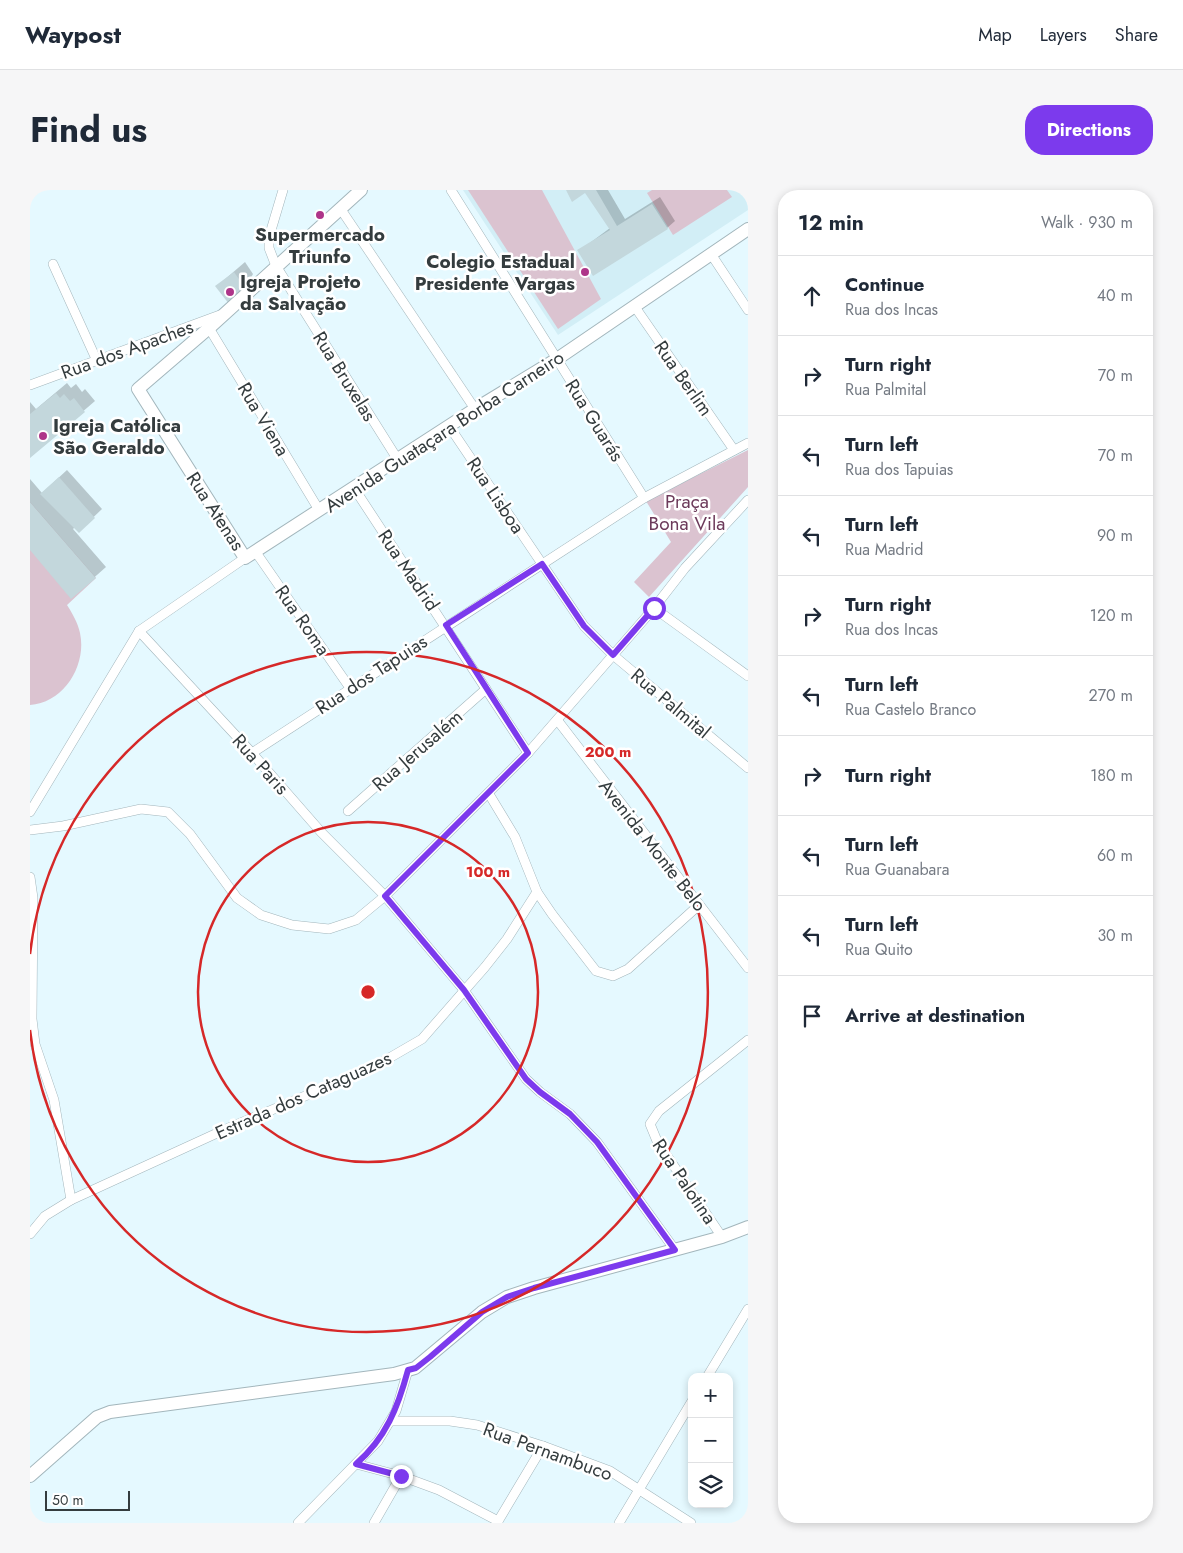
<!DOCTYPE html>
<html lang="en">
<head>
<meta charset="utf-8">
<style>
  :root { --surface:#fff; --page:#f6f6f7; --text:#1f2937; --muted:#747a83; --line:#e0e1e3; --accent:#7c3aed }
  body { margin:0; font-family:Jost,sans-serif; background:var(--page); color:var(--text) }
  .controls { position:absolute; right:15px; bottom:15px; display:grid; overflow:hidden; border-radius:10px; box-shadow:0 2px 8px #0003 }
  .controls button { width:45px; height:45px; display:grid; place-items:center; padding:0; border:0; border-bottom:1px solid var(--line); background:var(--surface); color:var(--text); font:25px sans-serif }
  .scale { position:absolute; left:15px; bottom:12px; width:85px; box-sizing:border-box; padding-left:5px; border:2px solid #343c3e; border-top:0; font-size:14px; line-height:18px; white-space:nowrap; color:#343c3e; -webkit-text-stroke:4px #fff; paint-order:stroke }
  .stop { position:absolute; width:15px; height:15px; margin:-11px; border:4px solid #7c3aed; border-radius:50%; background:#fff }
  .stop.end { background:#7c3aed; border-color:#fff; box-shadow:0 1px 5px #0008 }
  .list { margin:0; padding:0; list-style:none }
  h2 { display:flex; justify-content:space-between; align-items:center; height:65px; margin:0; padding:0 20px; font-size:21px }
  h2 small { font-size:16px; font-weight:400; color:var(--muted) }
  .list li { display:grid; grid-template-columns:32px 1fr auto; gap:15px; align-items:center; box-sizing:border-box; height:80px; padding:0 20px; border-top:1px solid var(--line) }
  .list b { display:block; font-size:19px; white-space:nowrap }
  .list p { margin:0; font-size:16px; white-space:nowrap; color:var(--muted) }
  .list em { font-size:16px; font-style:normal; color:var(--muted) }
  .icon { flex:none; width:28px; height:28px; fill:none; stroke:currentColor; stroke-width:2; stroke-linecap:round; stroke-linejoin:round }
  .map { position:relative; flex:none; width:718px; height:1333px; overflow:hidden; border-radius:20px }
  header { display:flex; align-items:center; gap:30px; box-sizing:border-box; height:70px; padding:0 25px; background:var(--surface); border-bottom:1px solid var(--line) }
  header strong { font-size:24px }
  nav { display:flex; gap:28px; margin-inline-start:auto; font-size:18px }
  .intro { display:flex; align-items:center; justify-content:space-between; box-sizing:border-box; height:120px; padding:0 30px }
  h1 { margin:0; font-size:35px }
  .button { padding:12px 22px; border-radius:20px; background:var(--accent); color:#fff; font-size:18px; font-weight:700 }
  main { display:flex; gap:30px; padding:0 30px }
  aside { flex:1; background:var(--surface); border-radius:20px; box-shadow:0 2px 8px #0003 }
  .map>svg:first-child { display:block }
  .built { fill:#d2eef6 }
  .green { fill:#dbc3d0 }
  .shadow { fill:#0003 }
  .building { fill:#c3d7dc }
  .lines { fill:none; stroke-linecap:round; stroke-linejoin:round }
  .street-casing { stroke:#a3b6bc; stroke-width:10 }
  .secondary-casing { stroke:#a3b6bc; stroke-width:14 }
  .street { stroke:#fff; stroke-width:9 }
  .secondary { stroke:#fff; stroke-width:12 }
  .route { stroke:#7c3aed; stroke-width:6 }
  .ring { fill:none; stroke:#d62828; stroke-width:2.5 }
  .poi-dot { fill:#ae3589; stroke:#fff; stroke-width:2 }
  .labels { text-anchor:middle; stroke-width:5; stroke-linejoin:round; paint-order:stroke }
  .poi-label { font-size:19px; font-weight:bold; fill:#343c3e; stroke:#fff; text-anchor:start }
  .street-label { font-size:19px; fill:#343c3e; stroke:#fff }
  .park-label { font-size:19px; fill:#6c3a5a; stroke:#fff }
  .centre { fill:#d62828; stroke:#fff; stroke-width:2.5 }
  .ring-label { font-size:15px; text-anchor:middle; font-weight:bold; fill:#d62828; stroke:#fff; stroke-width:5; stroke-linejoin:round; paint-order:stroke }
</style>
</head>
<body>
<header>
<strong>Waypost</strong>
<nav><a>Map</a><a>Layers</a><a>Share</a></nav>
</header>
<div class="intro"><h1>Find us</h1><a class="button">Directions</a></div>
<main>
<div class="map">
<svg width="718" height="1333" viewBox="0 0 718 1333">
  <rect width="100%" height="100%" fill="#e5f9ff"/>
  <polygon class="built" points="433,0 718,0 718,20 528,145"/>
  <g class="green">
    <polygon points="438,0 512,0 571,109 528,139"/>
    <polygon points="622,0 697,0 702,7 643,45 617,3"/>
    <polygon points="718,260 718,297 619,407 604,392 641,352 616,311"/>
    <path d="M0,312L66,388L37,415C42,423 48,433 50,443C57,475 34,513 0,515Z"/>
  </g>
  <g class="shadow">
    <polygon points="537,0 578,0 595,29 630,7 645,31 637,38 549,61 580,38 556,2"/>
    <polygon points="215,72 223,84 216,96 205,108 187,96"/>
    <polygon points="37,193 41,198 46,194 52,202 55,199 65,211 0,267 0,212 6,219"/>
    <polygon points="37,280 72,319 49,341 45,337 43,339 76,377 41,408 0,358 0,289 12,303"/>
  </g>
  <g class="building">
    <polygon points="536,0 566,0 587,36 622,14 638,39 563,86 547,60 580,40 555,3 542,12"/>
    <polygon points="204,82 213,95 206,109 199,114 185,96"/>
    <polygon points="26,203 30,208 34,204 40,211 44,208 55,222 0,268 0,224"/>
    <polygon points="29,287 65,328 49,343 10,304"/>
    <polygon points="0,312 66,388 41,409 0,360"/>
  </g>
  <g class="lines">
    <g class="street-casing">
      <g id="street">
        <polyline points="253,0 239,47 239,58 246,76 368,270"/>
        <polyline points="421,0 614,308"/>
        <polyline points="310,18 445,219"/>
        <polyline points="681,64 718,120"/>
        <polyline points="23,74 67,171"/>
        <polyline points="605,117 704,260"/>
        <polyline points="179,138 289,320"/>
        <polyline points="0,195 190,125"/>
        <polyline points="419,236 554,436 583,465 718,578"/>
        <polyline points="324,298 498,563"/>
        <polyline points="225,361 320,498"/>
        <polyline points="624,418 718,486"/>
        <polyline points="109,441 222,563 291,642 355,706 434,800 496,889 510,902 540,924 567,952 645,1060"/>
        <polyline points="528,531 718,778"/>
        <polyline points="222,563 614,308 718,253"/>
        <polyline points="318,621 456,499"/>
        <polyline points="0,622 109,441 215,368"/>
        <polyline points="0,640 33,636 111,619 138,622 160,644 207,708 231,725 262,735 299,739 326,730 355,706 498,563 624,418 655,378 718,310"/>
        <polyline points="0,687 3,708 2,829 5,854 24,910 41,1010"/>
        <polyline points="507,702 522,724 566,781 583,786 598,779 669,715"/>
        <polyline points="0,1044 15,1026 41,1010 196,939 342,878 392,849 455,777 477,749 507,702 485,647 459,604"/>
        <polyline points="692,1047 627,951 620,934 629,921 718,850"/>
        <polyline points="677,1187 718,1119"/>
        <polyline points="361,1231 420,1231 447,1235 513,1256 580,1281 661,1333"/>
        <polyline points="326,1274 371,1286 409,1300 468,1331"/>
        <polyline points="268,1333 348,1251 366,1221 378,1180"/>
        <polyline points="344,1333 371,1286"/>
        <polyline points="467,1333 513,1256"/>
        <polyline points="589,1333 662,1211"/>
      </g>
    </g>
    <g class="secondary-casing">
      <g id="secondary">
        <polyline points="331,0 179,138 108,199 215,368 445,219 527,169 718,39"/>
        <polyline points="0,1286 67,1227 80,1222 364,1184 385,1178 452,1122 477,1107 504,1098 692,1047 718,1037"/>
      </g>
    </g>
    <use href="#street" class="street"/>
    <use href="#secondary" class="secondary"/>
  </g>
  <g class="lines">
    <path class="route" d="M371,1286L326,1274C356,1248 368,1217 378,1180L386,1178L400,1167L452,1122L477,1107L504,1098L645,1060L567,952L540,924L510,902L496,889L434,800L355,706L498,563L416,435L512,374L554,436L583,465L624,418"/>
  </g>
  <g class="ring">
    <circle cx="338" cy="802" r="170"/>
    <path d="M0 764A340 340 0 1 1 0 840"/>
  </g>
  <g class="poi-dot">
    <circle cx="290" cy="25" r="5"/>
    <circle cx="555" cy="82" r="5"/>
    <circle cx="200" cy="102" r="5"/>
    <circle cx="13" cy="246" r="5"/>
  </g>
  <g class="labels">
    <g class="poi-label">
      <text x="290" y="51" text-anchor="middle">Supermercado<tspan x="290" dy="22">Triunfo</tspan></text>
      <text x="545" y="78" text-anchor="end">Colegio Estadual<tspan x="545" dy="22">Presidente Vargas</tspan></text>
      <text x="210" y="98">Igreja Projeto<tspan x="210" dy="22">da Salvação</tspan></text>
      <text x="23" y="242">Igreja Católica<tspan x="23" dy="22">São Geraldo</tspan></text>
    </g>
    <g class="street-label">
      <text transform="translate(97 159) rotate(-20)" y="7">Rua dos Apaches</text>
      <text transform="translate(315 186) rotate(58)" y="7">Rua Bruxelas</text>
      <text transform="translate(654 188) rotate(55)" y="7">Rua Berlim</text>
      <text transform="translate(234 229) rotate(59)" y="7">Rua Viena</text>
      <text transform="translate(565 230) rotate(58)" y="7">Rua Guarás</text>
      <text transform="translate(414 241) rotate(-33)" y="7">Avenida Guataçara Borba Carneiro</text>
      <text transform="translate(466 305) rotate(56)" y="7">Rua Lisboa</text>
      <text transform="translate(186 321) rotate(57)" y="7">Rua Atenas</text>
      <text transform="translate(379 380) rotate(56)" y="7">Rua Madrid</text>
      <text transform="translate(273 430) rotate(55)" y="7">Rua Roma</text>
      <text transform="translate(341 484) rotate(-33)" y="7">Rua dos Tapuias</text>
      <text transform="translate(641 513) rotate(40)" y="7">Rua Palmital</text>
      <text transform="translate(387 560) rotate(-41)" y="7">Rua Jerusalém</text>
      <text transform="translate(231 574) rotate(48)" y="7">Rua Paris</text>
      <text transform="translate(623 655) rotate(52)" y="7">Avenida Monte Belo</text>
      <text transform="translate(273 905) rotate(-24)" y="7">Estrada dos Cataguazes</text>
      <text transform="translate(655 991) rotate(56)" y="7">Rua Palotina</text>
      <text transform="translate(518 1261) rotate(20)" y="7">Rua Pernambuco</text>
    </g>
    <g class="park-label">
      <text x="657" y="318">Praça<tspan x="657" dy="22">Bona Vila</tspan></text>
    </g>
  </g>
  <circle cx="338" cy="802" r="8" class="centre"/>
  <g class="ring-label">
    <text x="578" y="567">200 m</text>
    <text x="458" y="687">100 m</text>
  </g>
</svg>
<div class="controls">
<button>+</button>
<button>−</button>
<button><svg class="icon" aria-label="layers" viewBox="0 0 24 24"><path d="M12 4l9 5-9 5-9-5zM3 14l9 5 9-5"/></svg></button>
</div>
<div class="scale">50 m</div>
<div class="stop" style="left:624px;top:418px"></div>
<div class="stop end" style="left:371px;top:1286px"></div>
</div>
<aside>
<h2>12 min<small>Walk · 930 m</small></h2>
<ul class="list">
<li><svg class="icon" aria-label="ahead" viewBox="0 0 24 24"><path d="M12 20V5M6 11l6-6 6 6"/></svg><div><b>Continue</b><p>Rua dos Incas</p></div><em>40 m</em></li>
<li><svg class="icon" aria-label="right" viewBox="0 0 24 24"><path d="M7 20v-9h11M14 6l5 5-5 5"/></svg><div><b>Turn right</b><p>Rua Palmital</p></div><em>70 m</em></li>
<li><svg class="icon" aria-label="left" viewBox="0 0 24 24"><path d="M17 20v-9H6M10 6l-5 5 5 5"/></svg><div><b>Turn left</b><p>Rua dos Tapuias</p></div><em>70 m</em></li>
<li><svg class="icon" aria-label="left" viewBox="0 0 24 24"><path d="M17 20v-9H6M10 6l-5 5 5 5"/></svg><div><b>Turn left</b><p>Rua Madrid</p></div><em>90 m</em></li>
<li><svg class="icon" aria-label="right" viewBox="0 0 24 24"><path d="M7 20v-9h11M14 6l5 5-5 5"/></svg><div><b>Turn right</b><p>Rua dos Incas</p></div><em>120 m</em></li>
<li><svg class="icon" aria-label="left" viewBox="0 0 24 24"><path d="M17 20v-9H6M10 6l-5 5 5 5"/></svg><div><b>Turn left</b><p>Rua Castelo Branco</p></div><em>270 m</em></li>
<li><svg class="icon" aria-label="right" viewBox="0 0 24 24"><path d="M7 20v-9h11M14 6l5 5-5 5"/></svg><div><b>Turn right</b></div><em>180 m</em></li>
<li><svg class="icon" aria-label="left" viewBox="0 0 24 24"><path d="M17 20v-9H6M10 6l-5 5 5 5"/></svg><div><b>Turn left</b><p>Rua Guanabara</p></div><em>60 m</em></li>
<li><svg class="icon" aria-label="left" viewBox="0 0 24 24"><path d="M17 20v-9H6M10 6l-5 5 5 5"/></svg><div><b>Turn left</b><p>Rua Quito</p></div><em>30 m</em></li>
<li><svg class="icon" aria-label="arrive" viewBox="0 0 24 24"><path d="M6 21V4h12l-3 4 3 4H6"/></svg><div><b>Arrive at destination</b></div></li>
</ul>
</aside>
</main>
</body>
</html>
